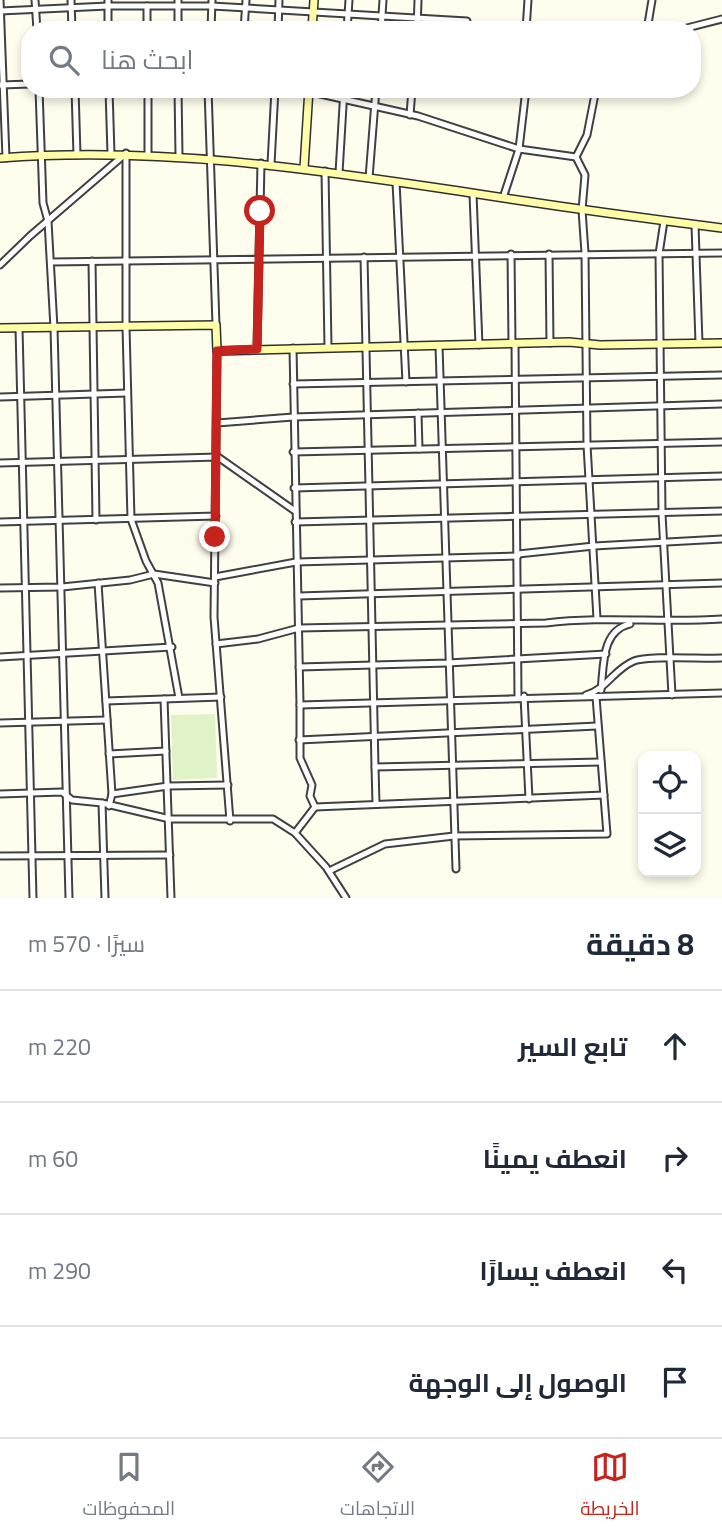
<!DOCTYPE html>
<html lang="ar">
<head>
<meta charset="utf-8">
<style>
  :root { --surface:#fff; --page:#f2f2f3; --text:#1f2937; --muted:#747a83; --line:#e0e1e3; --accent:#c5231d }
  body { margin:0; font-family:Georgia,Cairo,serif; background:var(--page); color:var(--text); direction:rtl }
  .controls { position:absolute; right:21px; bottom:21px; display:grid; overflow:hidden; border-radius:14px; box-shadow:0 4px 10px #0003 }
  .controls button { width:63px; height:63px; display:grid; place-items:center; padding:0; border:0; border-bottom:2px solid var(--line); background:var(--surface); color:var(--text); font:35px sans-serif }
  .stop { position:absolute; width:21px; height:21px; margin:-16px; border:5px solid #c5231d; border-radius:50%; background:#fff }
  .stop.end { background:#c5231d; border-color:#fff; box-shadow:0 2px 7px #0008 }
  .list { margin:0; padding:0; list-style:none }
  h2 { display:flex; justify-content:space-between; align-items:center; height:91px; margin:0; padding:0 28px; font-size:30px }
  h2 small { font-size:23px; font-weight:400; color:var(--muted) }
  .list li { display:grid; grid-template-columns:46px 1fr auto; gap:21px; align-items:center; box-sizing:border-box; height:112px; padding:0 28px; border-top:2px solid var(--line) }
  .list b { display:block; font-size:26px; white-space:nowrap }
  .list em { font-size:23px; font-style:normal; color:var(--muted) }
  .icon { flex:none; width:38px; height:38px; fill:none; stroke:currentColor; stroke-width:2; stroke-linecap:round; stroke-linejoin:round }
  .map { position:relative; flex:none; width:722px; height:898px; overflow:hidden; direction:ltr }
  .search { position:absolute; background:var(--surface); box-shadow:0 4px 10px #0003; left:21px; right:21px; top:21px; height:77px; display:flex; align-items:center; gap:18px; box-sizing:border-box; padding:0 24px; border-radius:28px; color:var(--muted); font-size:26px }
  .sheet { height:539px; background:var(--surface) }
  nav { display:flex; justify-content:space-around; align-items:center; box-sizing:border-box; height:98px; border-top:2px solid var(--line); background:var(--surface); font-size:19px; color:var(--muted) }
  nav a { display:grid; justify-items:center; gap:4px }
  nav .on { color:var(--accent) }
  .map>svg:first-child { display:block }
  .pitch { fill:#e0f2c7 }
  .lines { fill:none; stroke-linecap:round; stroke-linejoin:round }
  .street-casing { stroke:#404040; stroke-width:9 }
  .secondary-casing { stroke:#2f2f2f; stroke-width:10 }
  .street { stroke:#fff; stroke-width:5 }
  .secondary { stroke:#fffda8; stroke-width:7 }
  .route { stroke:#c5231d; stroke-width:9 }
</style>
</head>
<body>
<div class="map">
<svg width="722" height="898" viewBox="0 0 722 898">
  <rect width="100%" height="100%" fill="#fffded"/>
  <polygon class="pitch" points="215,714 217,778 173,780 171,715"/>
  <g class="lines">
    <g class="street-casing">
      <g id="street">
        <polyline points="0,0 6,158"/>
        <polyline points="35,0 37,30"/>
        <polyline points="71,0 72,30"/>
        <polyline points="108,0 108,30"/>
        <polyline points="178,0 178,30"/>
        <polyline points="147,6 147,30"/>
        <polyline points="0,11 108,6 212,6 467,21"/>
        <polyline points="211,30 212,0"/>
        <polyline points="244,30 246,0"/>
        <polyline points="278,30 279,0"/>
        <polyline points="347,30 349,0"/>
        <polyline points="381,30 383,0"/>
        <polyline points="417,30 418,0"/>
        <polyline points="526,30 528,0"/>
        <polyline points="647,30 652,0"/>
        <polyline points="679,30 722,19"/>
        <polyline points="1,85 30,84"/>
        <polyline points="39,89 43,203 48,221 54,328 69,898"/>
        <polyline points="75,89 77,155"/>
        <polyline points="109,89 111,154"/>
        <polyline points="148,89 148,155"/>
        <polyline points="178,89 179,156"/>
        <polyline points="208,89 216,325"/>
        <polyline points="298,89 418,116 519,149 576,157"/>
        <polyline points="596,89 587,135 576,157 585,175 582,210 585,253 587,445 597,619"/>
        <polyline points="410,115 412,89"/>
        <polyline points="126,153 126,327 131,519 146,561 158,583 179,698"/>
        <polyline points="271,164 275,89"/>
        <polyline points="325,171 328,347"/>
        <polyline points="339,173 344,89"/>
        <polyline points="369,178 376,89"/>
        <polyline points="396,182 406,382"/>
        <polyline points="473,194 479,345"/>
        <polyline points="503,198 519,149 526,89"/>
        <polyline points="664,221 659,254 662,514 672,695"/>
        <polyline points="695,225 699,343"/>
        <polyline points="511,254 512,344"/>
        <polyline points="549,254 550,343"/>
        <polyline points="364,257 375,767 601,762"/>
        <polyline points="92,261 96,520"/>
        <polyline points="51,262 722,253"/>
        <polyline points="0,265 30,236 124,155"/>
        <polyline points="19,328 33,898"/>
        <polyline points="515,344 518,696"/>
        <polyline points="439,346 456,869"/>
        <polyline points="293,348 300,705 722,693"/>
        <polyline points="257,349 261,163"/>
        <polyline points="217,351 214,617 230,821"/>
        <polyline points="293,384 722,375"/>
        <polyline points="0,397 127,393"/>
        <polyline points="418,413 419,449"/>
        <polyline points="217,423 293,417 722,404"/>
        <polyline points="293,452 722,442"/>
        <polyline points="0,463 218,457 295,511"/>
        <polyline points="294,488 722,476"/>
        <polyline points="0,522 216,516"/>
        <polyline points="295,522 722,511"/>
        <polyline points="518,554 594,546 722,539"/>
        <polyline points="215,577 296,562 518,556"/>
        <polyline points="98,583 112,794 109,806"/>
        <polyline points="0,588 62,587 130,580 154,574 215,583"/>
        <polyline points="298,596 722,583"/>
        <path d="M216,644L258,639L299,628L546,623C604,616 663,623 722,619"/>
        <polyline points="0,657 172,647"/>
        <polyline points="299,667 448,663 606,654"/>
        <path d="M601,690C604,665 601,631 630,624"/>
        <path d="M586,695C607,689 614,669 634,661C648,655 702,659 722,658"/>
        <polyline points="524,696 529,799"/>
        <polyline points="164,699 171,898"/>
        <polyline points="106,701 221,697"/>
        <polyline points="0,723 107,720"/>
        <polyline points="299,740 597,726"/>
        <polyline points="109,754 166,751"/>
        <polyline points="375,767 376,804"/>
        <polyline points="0,794 62,792 72,800 102,803 170,819 273,819 295,833 326,867 346,898"/>
        <polyline points="112,794 168,786 228,785"/>
        <polyline points="102,803 105,898"/>
        <polyline points="315,807 604,795"/>
        <polyline points="295,833 315,807 310,796 312,785 300,758 300,705"/>
        <polyline points="0,856 170,855"/>
        <polyline points="329,871 385,844 454,836 607,834 596,697"/>
      </g>
    </g>
    <g class="secondary-casing">
      <g id="secondary">
        <polyline points="312,30 314,0"/>
        <path d="M0,158C155,146 306,168 459,191C547,205 634,217 722,228"/>
        <polyline points="304,168 309,89"/>
        <polyline points="0,328 216,325 217,351 569,342 600,345 722,343"/>
      </g>
    </g>
    <use href="#street" class="street"/>
    <use href="#secondary" class="secondary"/>
  </g>
  <g class="lines">
    <polyline class="route" points="215,537 217,351 257,349 260,211"/>
  </g>
</svg>
<div class="controls">
<button><svg class="icon" aria-label="locate" viewBox="0 0 24 24"><circle cx="12" cy="12" r="6"/><path d="M12 2v4M12 18v4M2 12h4M18 12h4"/></svg></button>
<button><svg class="icon" aria-label="layers" viewBox="0 0 24 24"><path d="M12 4l9 5-9 5-9-5zM3 14l9 5 9-5"/></svg></button>
</div>
<div class="stop" style="left:260px;top:211px"></div>
<div class="stop end" style="left:215px;top:537px"></div>
<div class="search"><svg class="icon" aria-label="search" viewBox="0 0 24 24"><circle cx="10" cy="10" r="6"/><path d="M15 15l6 6"/></svg>ابحث هنا</div>
</div>
<section class="sheet">
<h2>8 دقيقة<small>سيرًا · 570 m</small></h2>
<ul class="list">
<li><svg class="icon" aria-label="ahead" viewBox="0 0 24 24"><path d="M12 20V5M6 11l6-6 6 6"/></svg><div><b>تابع السير</b></div><em>220 m</em></li>
<li><svg class="icon" aria-label="right" viewBox="0 0 24 24"><path d="M7 20v-9h11M14 6l5 5-5 5"/></svg><div><b>انعطف يمينًا</b></div><em>60 m</em></li>
<li><svg class="icon" aria-label="left" viewBox="0 0 24 24"><path d="M17 20v-9H6M10 6l-5 5 5 5"/></svg><div><b>انعطف يسارًا</b></div><em>290 m</em></li>
<li><svg class="icon" aria-label="arrive" viewBox="0 0 24 24"><path d="M6 21V4h12l-3 4 3 4H6"/></svg><div><b>الوصول إلى الوجهة</b></div></li>
</ul>
</section>
<nav>
<a class="on"><svg class="icon" aria-label="map" viewBox="0 0 24 24"><path d="M3 6l6-2 6 2 6-2v14l-6 2-6-2-6 2zM9 4v14M15 6v14"/></svg>الخريطة</a>
<a><svg class="icon" aria-label="directions" viewBox="0 0 24 24"><path d="M12 3l9 9-9 9-9-9zM9 14v-3h6M13 9l2 2-2 2"/></svg>الاتجاهات</a>
<a><svg class="icon" aria-label="saved" viewBox="0 0 24 24"><path d="M7 4h10v16l-5-4-5 4z"/></svg>المحفوظات</a>
</nav>
</body>
</html>
